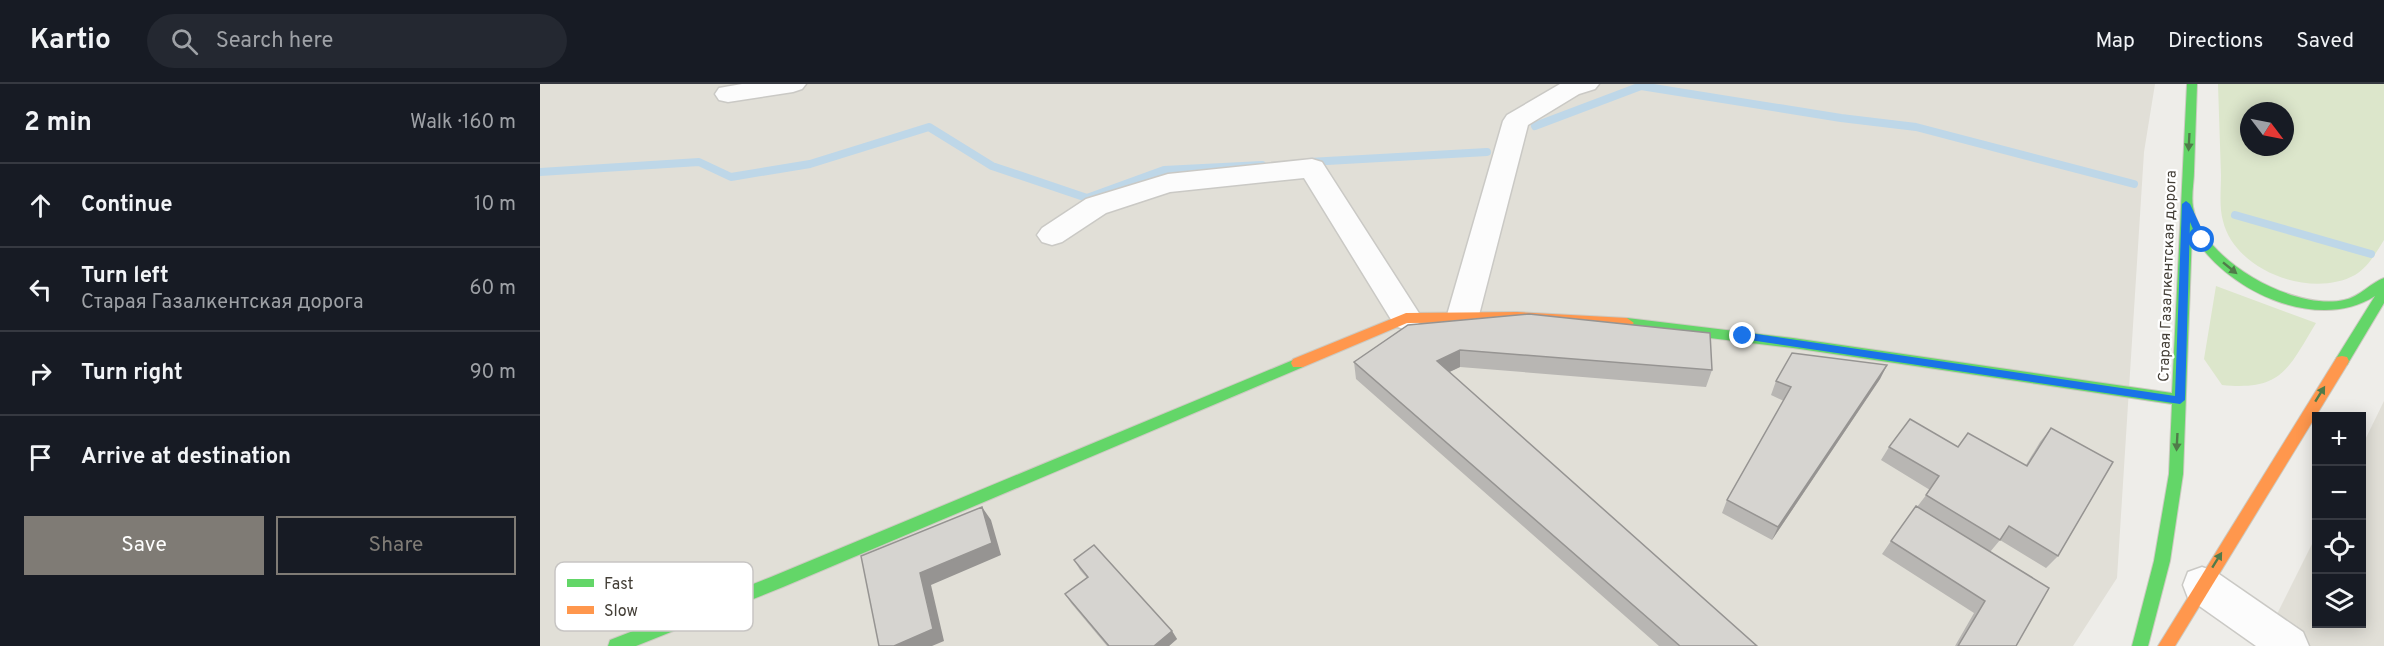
<!DOCTYPE html>
<html lang="en">
<head>
<meta charset="utf-8">
<style>
  :root { --surface:#171b24; --page:#242831; --text:#f1f3f6; --muted:#9ea1a6; --line:#363941; --accent:#7f7b75 }
  body { margin:0; font-family:Overpass,sans-serif; background:var(--page); color:var(--text) }
  .controls { position:absolute; right:18px; bottom:18px; display:grid; overflow:hidden; border-radius:0px; box-shadow:0 3px 15px #0003 }
  .controls button { width:54px; height:54px; display:grid; place-items:center; padding:0; border:0; border-bottom:2px solid var(--line); background:var(--surface); color:var(--text); font:30px sans-serif }
  .compass { position:absolute; left:1700px; top:18px; width:54px; height:54px; border-radius:50%; background:var(--surface); box-shadow:0 3px 15px #0003; rotate:122deg }
  .stop { position:absolute; width:18px; height:18px; margin:-14px; border:4px solid #1a73e8; border-radius:50%; background:#fff }
  .stop.end { background:#1a73e8; border-color:#fff; box-shadow:0 2px 6px #0008 }
  .list { margin:0; padding:0; list-style:none }
  h2 { display:flex; justify-content:space-between; align-items:center; height:78px; margin:0; padding:0 24px; font-size:26px }
  h2 small { font-size:20px; font-weight:400; color:var(--muted) }
  .list li { display:grid; grid-template-columns:39px 1fr auto; gap:18px; align-items:center; box-sizing:border-box; height:84px; padding:0 24px; border-top:2px solid var(--line) }
  .list b { display:block; font-size:22px; white-space:nowrap }
  .list p { margin:0; font-size:20px; white-space:nowrap; color:var(--muted) }
  .list em { font-size:20px; font-style:normal; color:var(--muted) }
  .actions { display:flex; gap:12px; padding:18px 24px }
  .actions a { flex:1; padding:14px 0; border:2px solid var(--accent); border-radius:0px; text-align:center; font-size:21px; color:var(--accent) }
  .actions .main { background:var(--accent); color:#fff }
  .icon { flex:none; width:33px; height:33px; fill:none; stroke:currentColor; stroke-width:2; stroke-linecap:round; stroke-linejoin:round }
  .map { position:relative; flex:none; width:1844px; height:562px; overflow:hidden }
  header { display:flex; align-items:center; gap:36px; box-sizing:border-box; height:84px; padding:0 30px; background:var(--surface); border-bottom:2px solid var(--line) }
  header strong { font-size:28px }
  nav { display:flex; gap:33px; margin-inline-start:auto; font-size:21px }
  .search { width:420px; height:54px; background:var(--page); display:flex; align-items:center; gap:15px; box-sizing:border-box; padding:0 21px; border-radius:33px; color:var(--muted); font-size:22px }
  main { display:flex }
  aside { flex:1; background:var(--surface) }
  .map>svg:first-child { display:block }
  .residential { fill:#e1dfd7 }
  .green { fill:#dce6cb; fill-rule:evenodd }
  .lines { fill:none; stroke-linecap:round; stroke-linejoin:round }
  .stream { stroke:#bed7e8; stroke-width:8 }
  .street-casing { stroke:#cac9c5; stroke-width:3 }
  .fast-casing { stroke:#cccac1; stroke-width:2 }
  .slow-casing { stroke:#cccac1; stroke-width:2 }
  .street { fill:#fcfcfc; fill-rule:evenodd }
  .fast { fill:#63d668; fill-rule:evenodd }
  .slow { fill:#ff974d; fill-rule:evenodd }
  .wall { fill:#b8b6b3 }
  .shaded-wall { fill:#969492 }
  .building { fill:#d6d4d0; stroke:#969492; stroke-width:1.5 }
  .oneway { fill:#507b4a }
  .route { fill:#1a73e8 }
  .labels { text-anchor:middle; stroke-width:4.5; stroke-linejoin:round; paint-order:stroke }
  .street-label { font-size:15px; fill:#433e36; stroke:#fff }
  .key { fill:#fff; stroke:#c7c5c3; stroke-width:1.5 }
  .key-label { font-size:16px; fill:#433e36 }
</style>
</head>
<body>
<header>
<strong>Kartio</strong>
<div class="search"><svg class="icon" aria-label="search" viewBox="0 0 24 24"><circle cx="10" cy="10" r="6"/><path d="M15 15l6 6"/></svg>Search here</div>
<nav><a>Map</a><a>Directions</a><a>Saved</a></nav>
</header>
<main>
<aside>
<h2>2 min<small>Walk · 160 m</small></h2>
<ul class="list">
<li><svg class="icon" aria-label="ahead" viewBox="0 0 24 24"><path d="M12 20V5M6 11l6-6 6 6"/></svg><div><b>Continue</b></div><em>10 m</em></li>
<li><svg class="icon" aria-label="left" viewBox="0 0 24 24"><path d="M17 20v-9H6M10 6l-5 5 5 5"/></svg><div><b>Turn left</b><p>Старая Газалкентская дорога</p></div><em>60 m</em></li>
<li><svg class="icon" aria-label="right" viewBox="0 0 24 24"><path d="M7 20v-9h11M14 6l5 5-5 5"/></svg><div><b>Turn right</b></div><em>90 m</em></li>
<li><svg class="icon" aria-label="arrive" viewBox="0 0 24 24"><path d="M6 21V4h12l-3 4 3 4H6"/></svg><div><b>Arrive at destination</b></div></li>
</ul>
<div class="actions"><a class="main">Save</a><a>Share</a></div>
</aside>
<div class="map">
<svg width="1844" height="562" viewBox="0 0 1844 562">
  <rect width="100%" height="100%" fill="#eeede9"/>
  <g class="residential">
    <polygon points="0,0 1615,0 1604,68 1577,494 1533,562 0,562"/>
    <polygon points="1844,317 1844,562 1721,562 1776,452 1776,540 1822,540 1822,362"/>
  </g>
  <g class="green">
    <path d="M1678,0H1844V156C1836,169 1828,183 1815,191C1771,215 1695,187 1683,137C1679,123 1681,106 1681,91C1680,61 1679,31 1678,0ZM1709,27H1745V63H1709Z"/>
    <path d="M1676,202L1776,239C1748,285 1742,307 1682,301L1664,275Z"/>
  </g>
  <g class="lines">
    <g class="stream">
      <polyline points="995,42 1101,2 1301,34 1376,43 1594,100"/>
      <polyline points="769,78 947,68"/>
      <polyline points="0,88 159,78 191,93 270,80 389,43 452,82 547,114 624,86 722,81"/>
      <polyline points="1695,131 1831,170"/>
    </g>
    <g class="street-casing">
      <g id="street">
        <polygon points="202,0 266,0 262,5 253,8 188,18 179,16 175,10 179,4"/>
        <polygon points="1020,0 1059,0 1055,5 1039,10 988,41 939,231 934,239 923,243 912,239 907,231 963,37 967,31"/>
        <polygon points="772,75 782,78 877,226 882,234 877,242 866,246 855,242 764,94 630,108 566,129 522,158 512,161 502,158 497,151 502,144 546,115 628,90"/>
        <polygon points="1662,483 1676,488 1763,548 1769,562 1716,562 1648,514 1643,501 1648,488"/>
      </g>
    </g>
    <g class="fast-casing">
      <g id="fast">
        <path d="M1647,0H1657C1656,29 1655,58 1654,87C1654,98 1651,112 1653,123C1661,176 1754,227 1804,216C1820,213 1830,199 1844,194V219L1807,281H1797L1795,277L1797,273L1835,212C1776,250 1683,205 1652,149L1643,390L1630,477L1608,562H1592L1614,477L1629,390L1632,320L1253,264L1087,244L1080,239L1087,234L1253,254L1632,309Z"/>
        <polygon points="758,274 763,275 765,279 763,283 243,503 96,562 68,562 70,556 231,493"/>
      </g>
    </g>
    <g class="slow-casing">
      <g id="slow">
        <polygon points="977,228 1087,234 1094,239 1087,244 977,238 867,239 763,283 753,283 751,279 753,275 866,229"/>
        <polygon points="1802,272 1807,273 1809,277 1807,281 1635,562 1618,562 1797,273"/>
      </g>
    </g>
    <use href="#street" class="street"/>
    <use href="#fast" class="fast"/>
    <use href="#slow" class="slow"/>
  </g>
  <g class="wall">
    <polygon points="868,241 1172,286 1166,303 920,283 909,288 1217,562 1119,562 816,295 814,278"/>
    <polygon points="1347,281 1340,295 1232,456 1182,429 1187,416 1244,317 1231,311 1236,297"/>
    <polygon points="1511,344 1518,472 1506,484 1460,456 1450,468 1476,562 1415,562 1434,529 1342,470 1351,457 1390,406 1341,376 1349,363 1486,381 1500,358"/>
    <polygon points="534,476 632,547 637,555 629,562 567,562 531,519 525,510 547,494 540,486"/>
  </g>
  <g class="shaded-wall">
    <polygon points="920,266 920,283 897,294 897,277"/>
    <polygon points="1347,281 1340,295 1232,456 1238,443"/>
    <polygon points="442,423 451,436 461,471 391,501 404,557 392,562 354,562 380,489"/>
    <polygon points="632,547 637,555 629,562 614,562"/>
  </g>
  <g class="building">
    <polygon points="989,230 1170,249 1172,286 920,266 897,277 1217,562 1140,562 814,278 868,241"/>
    <polygon points="1252,269 1347,281 1238,443 1187,416 1251,303 1236,297"/>
    <polygon points="1370,335 1418,363 1428,349 1487,382 1511,344 1573,378 1518,472 1469,442 1460,456 1386,411 1399,392 1349,363"/>
    <polygon points="1376,422 1509,504 1476,562 1418,562 1445,517 1351,457"/>
    <polygon points="442,423 452,459 380,489 393,545 354,562 339,562 321,472"/>
    <polygon points="554,461 632,547 614,562 569,562 525,510 548,493 534,476"/>
  </g>
  <defs><path id="oneway-solid" d="M-6-.8H1V-3.2L6.5 0L1 3.2V.8H-6Z" transform="scale(1.5)"/></defs>
  <g class="oneway">
    <use href="#oneway-solid" transform="translate(1649 58) rotate(93)"/>
    <use href="#oneway-solid" transform="translate(1690 184) rotate(39)"/>
    <use href="#oneway-solid" transform="translate(1780 310) rotate(-58)"/>
    <use href="#oneway-solid" transform="translate(1637 358) rotate(93)"/>
    <use href="#oneway-solid" transform="translate(1677 476) rotate(-58)"/>
  </g>
  <polygon class="route" points="1646,117 1650,120 1667,156 1659,159 1650,138 1645,316 1640,320 1203,255 1198,252 1203,248 1635,312 1642,120"/>
  <g class="labels">
    <g class="street-label">
      <text transform="translate(1627 192) rotate(-88)" y="5">Старая Газалкентская дорога</text>
    </g>
  </g>
  <rect x="15" y="478" width="198" height="69" rx="9" class="key"/>
  <rect x="27" y="495" width="27" height="8" fill="#63d668"/>
  <rect x="27" y="522" width="27" height="8" fill="#ff974d"/>
  <g class="key-label">
    <text x="64" y="505">Fast</text>
    <text x="64" y="532">Slow</text>
  </g>
</svg>
<div class="controls">
<button>+</button>
<button>−</button>
<button><svg class="icon" aria-label="locate" viewBox="0 0 24 24"><circle cx="12" cy="12" r="6"/><path d="M12 2v4M12 18v4M2 12h4M18 12h4"/></svg></button>
<button><svg class="icon" aria-label="layers" viewBox="0 0 24 24"><path d="M12 4l9 5-9 5-9-5zM3 14l9 5 9-5"/></svg></button>
</div>
<svg class="compass" viewBox="-18 -18 36 36"><path d="M0-13l5 13h-10z" fill="#e53935"/><path d="M0 13l5-13h-10z" fill="#9ea1a6"/></svg>
<div class="stop" style="left:1662px;top:156px"></div>
<div class="stop end" style="left:1203px;top:252px"></div>
</div>
</main>
</body>
</html>
